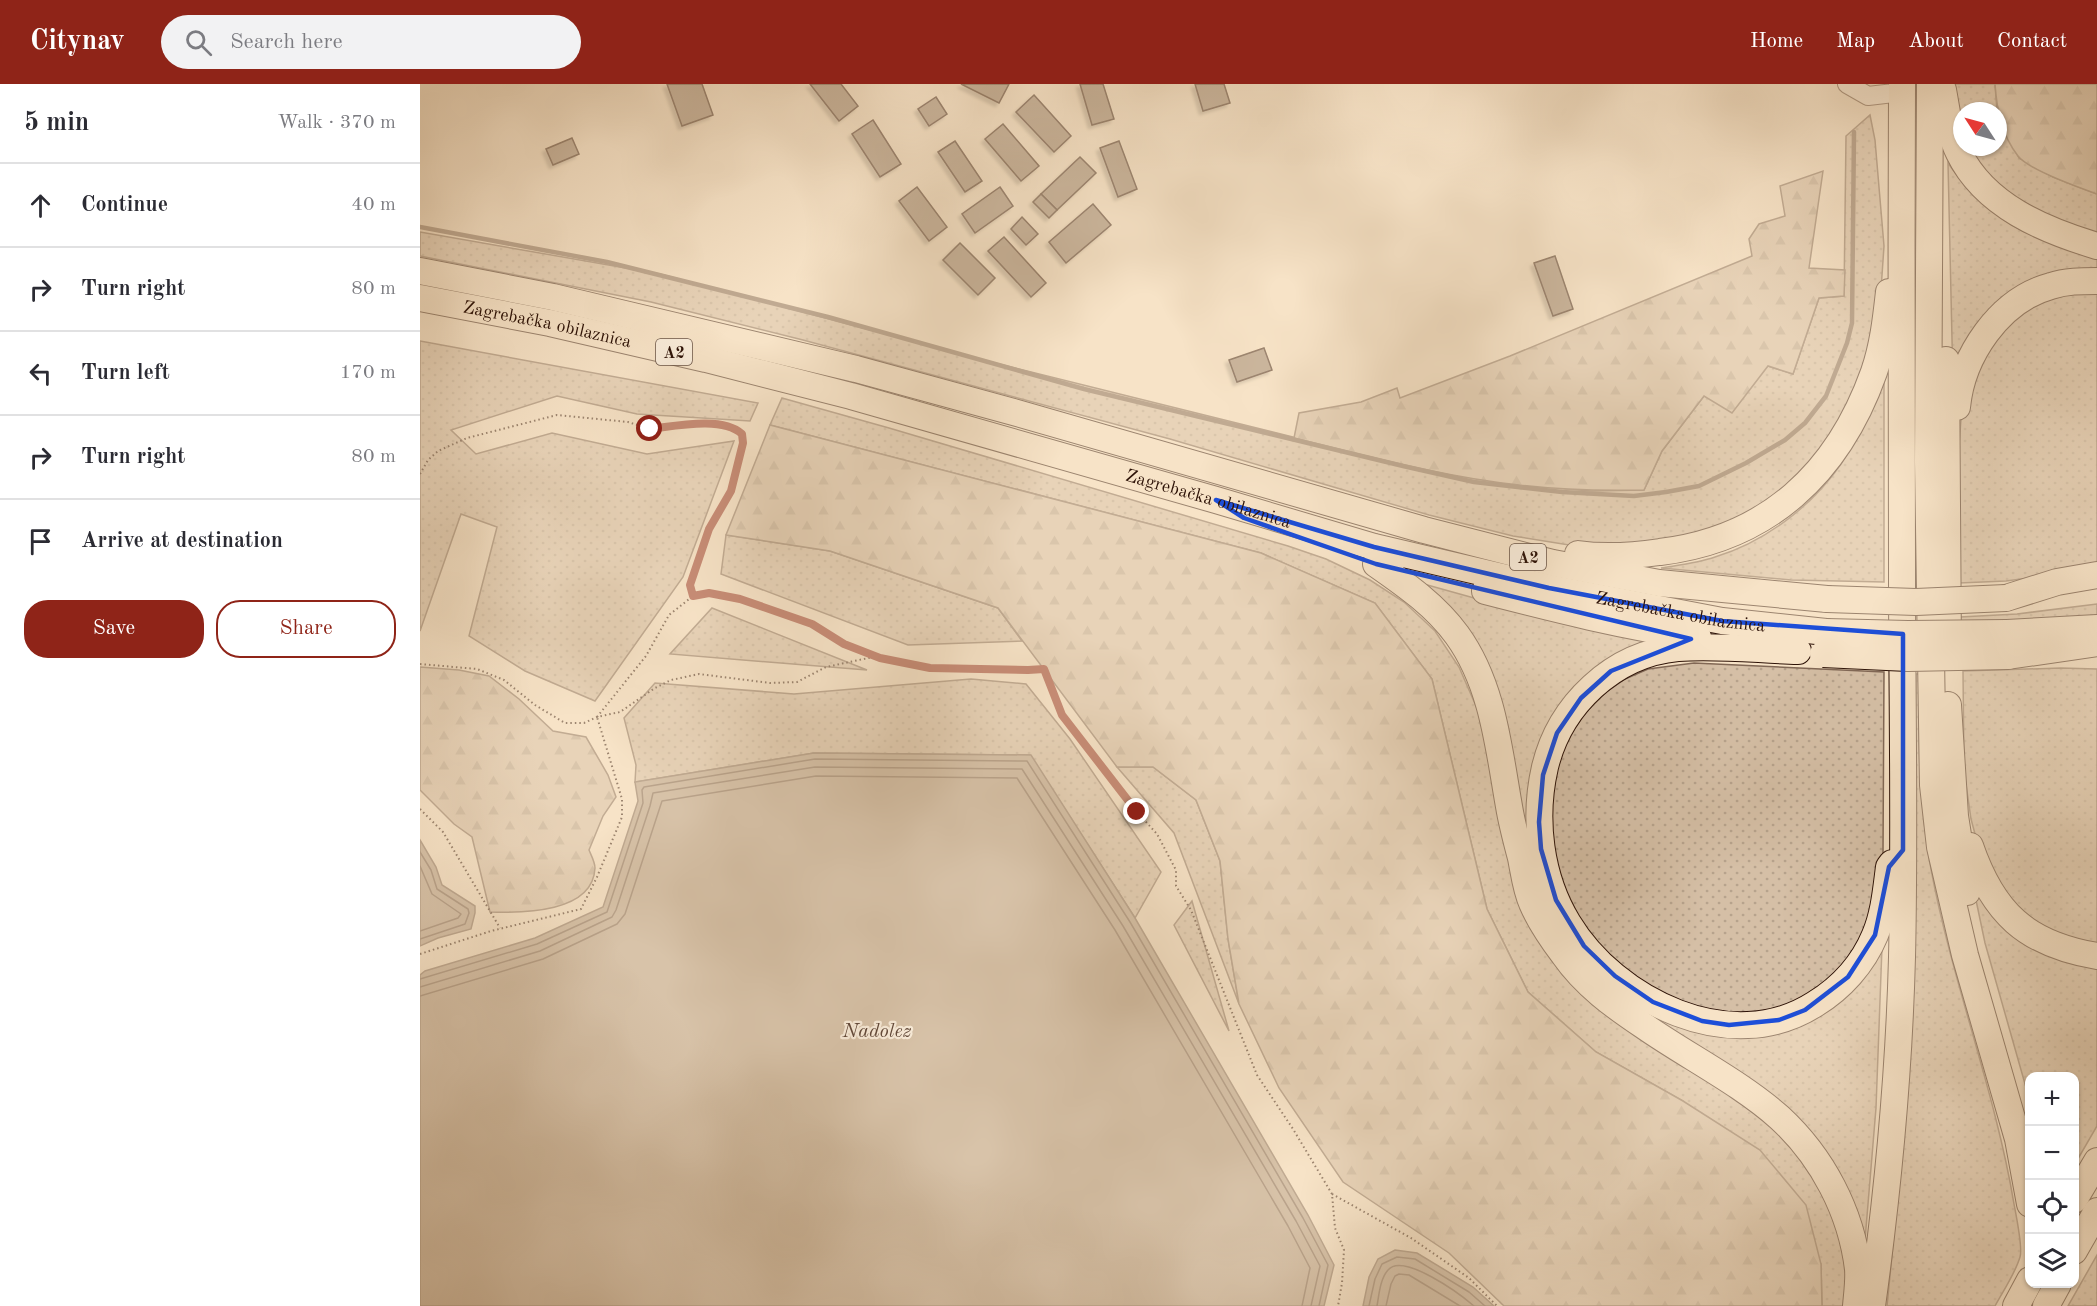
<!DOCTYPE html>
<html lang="en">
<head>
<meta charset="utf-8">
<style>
  :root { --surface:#fff; --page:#f2f2f3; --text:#2b2b33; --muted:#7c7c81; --line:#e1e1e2; --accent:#8f2418 }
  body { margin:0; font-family:"Old Standard TT",serif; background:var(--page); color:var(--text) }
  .controls { position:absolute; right:18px; bottom:18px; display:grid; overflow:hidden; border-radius:12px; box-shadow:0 2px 4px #0004 }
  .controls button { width:54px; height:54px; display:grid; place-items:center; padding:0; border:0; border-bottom:2px solid var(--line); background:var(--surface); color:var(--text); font:30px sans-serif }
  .compass { position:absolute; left:1533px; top:18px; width:54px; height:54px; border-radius:50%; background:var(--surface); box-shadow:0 2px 4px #0004; rotate:306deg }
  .stop { position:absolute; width:18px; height:18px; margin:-14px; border:4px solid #8f2418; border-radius:50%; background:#fff }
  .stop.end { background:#8f2418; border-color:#fff; box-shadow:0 2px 6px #0008 }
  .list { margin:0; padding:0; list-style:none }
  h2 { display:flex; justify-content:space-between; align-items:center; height:78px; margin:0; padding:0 24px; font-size:26px }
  h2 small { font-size:20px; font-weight:400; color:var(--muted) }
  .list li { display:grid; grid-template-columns:39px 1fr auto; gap:18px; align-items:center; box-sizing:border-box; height:84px; padding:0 24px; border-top:2px solid var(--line) }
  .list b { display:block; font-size:22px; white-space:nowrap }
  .list em { font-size:20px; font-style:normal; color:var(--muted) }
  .actions { display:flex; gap:12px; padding:18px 24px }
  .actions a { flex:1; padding:14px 0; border:2px solid var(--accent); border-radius:24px; text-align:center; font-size:21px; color:var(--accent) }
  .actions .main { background:var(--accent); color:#fff }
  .icon { flex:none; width:33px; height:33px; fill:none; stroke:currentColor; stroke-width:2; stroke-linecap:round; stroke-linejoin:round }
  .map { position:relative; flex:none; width:1677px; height:1222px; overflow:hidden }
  header { display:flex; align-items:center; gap:36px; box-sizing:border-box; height:84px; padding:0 30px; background:var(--accent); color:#fff }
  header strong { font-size:28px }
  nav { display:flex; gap:33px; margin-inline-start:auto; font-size:21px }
  .search { width:420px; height:54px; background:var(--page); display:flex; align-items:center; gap:15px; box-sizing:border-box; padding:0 21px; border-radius:33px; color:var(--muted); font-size:22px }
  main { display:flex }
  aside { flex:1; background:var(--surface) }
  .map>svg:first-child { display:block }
  .grass { fill:url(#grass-dots); stroke:#816856; stroke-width:1.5 }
  .forest { fill:url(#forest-firs); stroke:#816856; stroke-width:1.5 }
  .water { fill:#b29c86; stroke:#7d6553; stroke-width:1.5 }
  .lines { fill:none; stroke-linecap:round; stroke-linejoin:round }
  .shore { stroke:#705746; stroke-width:1.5 }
  .stream { stroke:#7d6553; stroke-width:4.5 }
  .building { fill:#967f6b; stroke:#2d1207; stroke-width:1.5; filter:url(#shadow) }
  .minor-casing { stroke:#604637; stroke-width:20 }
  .highway-casing { stroke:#2d1207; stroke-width:28 }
  .path { stroke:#2d1207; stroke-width:2; stroke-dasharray:1.5 3; stroke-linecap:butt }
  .minor { stroke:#faeddb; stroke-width:18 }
  .highway { stroke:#f7e3c7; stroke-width:26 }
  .highway-bridge-casing { stroke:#2d1207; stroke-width:28; stroke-linecap:butt }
  .highway-bridge { stroke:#f7e3c7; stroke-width:26 }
  .route { stroke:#8f2418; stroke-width:8 }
  .marked { fill:none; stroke:#1d4ed8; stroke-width:4.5; stroke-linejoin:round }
  .labels { text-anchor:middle; stroke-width:4.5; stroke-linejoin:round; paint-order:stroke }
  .shield { fill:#faeddb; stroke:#6a5447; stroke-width:1.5 }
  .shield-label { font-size:16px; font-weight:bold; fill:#2d1207 }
  .street-label { font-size:18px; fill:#2d1207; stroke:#faeddb }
  .water-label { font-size:20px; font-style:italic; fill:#62493a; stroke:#faeddb }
</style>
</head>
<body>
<header>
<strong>Citynav</strong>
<div class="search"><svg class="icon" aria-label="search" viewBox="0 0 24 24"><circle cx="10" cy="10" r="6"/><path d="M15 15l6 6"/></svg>Search here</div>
<nav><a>Home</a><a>Map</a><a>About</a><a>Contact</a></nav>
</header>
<main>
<aside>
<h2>5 min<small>Walk · 370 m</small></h2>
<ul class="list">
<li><svg class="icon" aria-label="ahead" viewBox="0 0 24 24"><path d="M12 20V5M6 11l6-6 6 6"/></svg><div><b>Continue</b></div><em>40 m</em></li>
<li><svg class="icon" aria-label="right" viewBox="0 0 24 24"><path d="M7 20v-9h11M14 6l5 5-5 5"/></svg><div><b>Turn right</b></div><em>80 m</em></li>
<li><svg class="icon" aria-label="left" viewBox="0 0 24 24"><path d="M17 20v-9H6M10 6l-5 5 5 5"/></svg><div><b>Turn left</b></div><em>170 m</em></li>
<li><svg class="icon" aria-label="right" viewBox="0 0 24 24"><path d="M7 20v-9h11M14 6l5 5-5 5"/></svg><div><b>Turn right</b></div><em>80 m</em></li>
<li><svg class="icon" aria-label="arrive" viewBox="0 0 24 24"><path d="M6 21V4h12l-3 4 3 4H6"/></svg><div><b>Arrive at destination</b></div></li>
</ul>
<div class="actions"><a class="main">Save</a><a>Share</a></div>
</aside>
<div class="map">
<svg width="1677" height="1222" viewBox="0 0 1677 1222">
  <defs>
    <pattern id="grass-dots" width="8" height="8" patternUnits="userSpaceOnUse" patternTransform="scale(1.5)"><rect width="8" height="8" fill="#d5bfa6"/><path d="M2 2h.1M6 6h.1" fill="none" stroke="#b7a38d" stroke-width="1.8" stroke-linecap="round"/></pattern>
    <pattern id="forest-firs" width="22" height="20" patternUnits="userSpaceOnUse" patternTransform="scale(1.5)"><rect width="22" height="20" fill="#d5bfa6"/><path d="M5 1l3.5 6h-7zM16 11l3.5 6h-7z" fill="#b7a38d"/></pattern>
    <filter id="shadow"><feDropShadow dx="-3.5" dy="3.5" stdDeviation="1.5" flood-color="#0004"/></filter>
  </defs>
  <rect width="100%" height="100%" fill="#f7e3c7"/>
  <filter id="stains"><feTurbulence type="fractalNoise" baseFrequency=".00333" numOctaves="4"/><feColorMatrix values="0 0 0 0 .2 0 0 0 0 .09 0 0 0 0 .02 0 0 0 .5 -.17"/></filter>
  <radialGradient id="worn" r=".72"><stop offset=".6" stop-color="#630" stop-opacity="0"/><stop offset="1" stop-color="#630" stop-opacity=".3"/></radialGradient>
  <g class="grass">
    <polygon points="1535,0 1575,0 1577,27 1542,27 1542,47"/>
    <polygon points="1450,31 1455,56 1464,162 1461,206 1453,263 1435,315 1379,397 1299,448 1174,465 1093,452 1009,431 750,355 383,256 231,218 0,172 0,148 240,190 571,278 953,373 1029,390 1098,401 1171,407 1224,406 1242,367 1284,312 1348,282 1373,290 1399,214 1424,212 1426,52"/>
    <polygon points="1578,34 1599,74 1633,93 1677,110 1677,153 1624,134 1571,95 1546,63 1578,63"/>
    <path d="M1528,79C1569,138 1611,155 1677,175V188L1619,198L1533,299Z"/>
    <polygon points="1677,205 1677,485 1586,497 1539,499 1539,361 1542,323 1578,245 1622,216"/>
    <polygon points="0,257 338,319 330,337 217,330 137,312 31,346 56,370 132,349 227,370 314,357 263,493 175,617 105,587 49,552 77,443 41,430 0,547"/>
    <path d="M1464,289V498L1371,496L1241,484C1259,481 1278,479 1295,473C1345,458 1392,422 1421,380C1440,352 1451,319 1464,289Z"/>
    <path d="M362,314L469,344L868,462L906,475L950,496L984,518L1015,547L1039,583L1059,629L1099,811L1328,1022C1379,1065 1410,1099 1425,1166C1429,1184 1428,1204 1429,1222H1402L1401,1180L1263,1017L1176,968L1108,908L1067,825L1012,595L955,519L841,469L350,341Z"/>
    <polygon points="306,451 410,467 578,524 602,557 488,561 301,490"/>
    <polygon points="993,497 1072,519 1252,559 1152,611 1112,778 1087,638"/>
    <polygon points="1677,520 1677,535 1539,540 1540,533 1597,530"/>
    <polygon points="292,524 447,586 250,570"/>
    <polygon points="1274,579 1464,588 1463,770 1456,811 1438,862 1422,884 1402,903 1361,925 1297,931 1237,909 1183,868 1153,825 1142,799 1135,775 1130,730 1138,679 1147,656 1165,629 1185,609 1205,595 1228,585"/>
    <polygon points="1641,584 1677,585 1677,865 1638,854 1596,825 1559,765 1551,735 1544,686 1543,587"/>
    <path d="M1496,590H1499C1498,655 1499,721 1511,785C1532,898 1575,1006 1594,1120C1596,1131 1603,1164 1600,1173C1595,1190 1583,1207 1575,1222H1467L1488,1008Z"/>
    <polygon points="551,595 606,600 650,655 741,788 715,834 610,671 394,669 215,698 216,681 204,634 235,599 374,610"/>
    <polygon points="697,683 733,683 776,716 800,777 808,855 819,920 754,749"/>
    <polygon points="1548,778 1556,798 1677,882 1677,1042 1655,1080 1654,992 1610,992 1609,1014 1565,859"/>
    <polygon points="772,817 809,947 754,841"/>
    <polygon points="1462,863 1456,1024 1444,1168 1441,1147 1308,985 1192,904 1341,951"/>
    <polygon points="1677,1171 1677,1222 1648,1222"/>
  </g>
  <g class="forest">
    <path d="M1575,0H1677V110C1660,104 1608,85 1598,72C1581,50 1577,26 1575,0Z"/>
    <path d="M1403,87L1389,184L1425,186L1424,212L1399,214L1373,290L1348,282L1312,329L1284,312L1242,367L1224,406C1182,407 1141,406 1099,401C1023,393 948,372 874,354L879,329L941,318L977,304L980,314L1090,272L1332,172L1329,155L1339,140L1365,132L1360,102Z"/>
    <polygon points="350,341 841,469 955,519 1012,595 1067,825 1108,908 1176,968 1263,1017 1340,1066 1386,1121 1401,1180 1402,1222 1084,1222 1029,1169 923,1098 859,1004 819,920 808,855 800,777 776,716 733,683 697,683 578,524 410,467 306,451"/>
    <path d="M0,583L39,586L69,592L99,615L133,647L166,653L188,691L196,713L183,732L169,766C171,771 175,778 175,784C173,829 103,829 70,828L52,753L34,740L0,706Z"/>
  </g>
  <g class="water">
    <polygon points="394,669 611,671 715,834 888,1131 914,1181 904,1222 0,1222 0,891 5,887 115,854 183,823 218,717 215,698"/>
    <polygon points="0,756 16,783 22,801 55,822 55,829 51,845 18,854 0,862"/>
    <polygon points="975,1166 997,1169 1053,1203 1074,1222 943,1222 949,1193 958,1175"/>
  </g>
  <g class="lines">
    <g class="shore">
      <polyline points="0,768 11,786 17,805 48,825 49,829 45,840 0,855"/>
      <polyline points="0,782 12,810 41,830 38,834 0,847"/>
      <polyline points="0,895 117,860 187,828 223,719 222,706 224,703 395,675 607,677 710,838 883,1134 908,1181 899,1222"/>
      <polyline points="0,903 120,867 192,833 196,826 230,722 233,709 395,683 602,685 703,842 876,1137 900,1182 891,1222"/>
      <polyline points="0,912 123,875 197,840 205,830 242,717 396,692 597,694 695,846 868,1142 890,1184 882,1222"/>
      <polyline points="949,1222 955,1195 962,1180 977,1173 995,1175 1049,1208 1065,1222"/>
      <path d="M957,1222C959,1211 960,1195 968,1186C983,1168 1040,1210 1054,1222"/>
      <polyline points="966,1222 971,1200 975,1192 979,1190 989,1191 1040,1222"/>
    </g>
    <polyline class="stream" points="0,143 187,178 408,233 664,305 983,382 1054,398 1142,408 1214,412 1246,408 1279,402 1326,379 1365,356 1385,339 1406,312 1427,259 1432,239 1434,48"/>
  </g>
  <g class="building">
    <polygon points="247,0 282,0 293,31 262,42"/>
    <polygon points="390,0 421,0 438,22 419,37"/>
    <polygon points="541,0 589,0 579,19"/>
    <polygon points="660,0 683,0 694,35 672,41"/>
    <polygon points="775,0 804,0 810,19 783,27"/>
    <polygon points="614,11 651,52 634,68 596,28"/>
    <polygon points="516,13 527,30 509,42 498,25"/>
    <polygon points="453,36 481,80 460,93 432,50"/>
    <polygon points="583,40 619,82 601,97 565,55"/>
    <polygon points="152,54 159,70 133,81 126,65"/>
    <polygon points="535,57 562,97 545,108 518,68"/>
    <polygon points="699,57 717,105 698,113 680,64"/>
    <polygon points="660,73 676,89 637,126 621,110"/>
    <polygon points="497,103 527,143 509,157 479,117"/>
    <polygon points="580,103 593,122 555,149 542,130"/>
    <polygon points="621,110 637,126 629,134 613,118"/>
    <polygon points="673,120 691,141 646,179 629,158"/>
    <polygon points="602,133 618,150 606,161 591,145"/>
    <polygon points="584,153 626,199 611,213 568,167"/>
    <polygon points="540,159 575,194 558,211 523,176"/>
    <polygon points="1135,172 1153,225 1133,232 1114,179"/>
    <polygon points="844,264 852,286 817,298 809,276"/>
  </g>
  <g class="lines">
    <g class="minor-casing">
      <polyline id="minor" points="1427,0 1448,12 1482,8"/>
    </g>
    <g class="highway-casing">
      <g id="highway">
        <polyline points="1510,0 1508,378 1513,701 1520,763 1545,871 1598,1055 1610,1120"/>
        <path d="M1523,6C1527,27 1529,49 1539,69C1565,122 1624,146 1677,162"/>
        <polyline points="0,187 133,213 436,285 597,329 1004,446 1133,479 1239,499 1407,515"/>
        <path id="s1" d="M0,214L130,239L286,275L431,312L796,416L954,463L1129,504L1302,537L1406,548"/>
        <polyline points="1526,276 1528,567"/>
        <path d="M1537,323C1542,272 1579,216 1631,202C1646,197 1661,197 1677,197"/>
        <path d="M1158,470C1186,474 1212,472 1240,468C1348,455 1418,389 1454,288C1463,262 1466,235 1469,208"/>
        <path d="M956,480C986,501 1015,521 1037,551C1074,602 1079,668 1090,728C1093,744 1097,759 1101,774C1104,789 1106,806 1112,819C1120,838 1132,855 1144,871C1165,901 1194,922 1224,942C1267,972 1321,999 1360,1034C1402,1073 1431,1127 1438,1185C1439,1197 1437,1210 1436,1222"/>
        <path d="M1065,507C1135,525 1206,543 1278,553"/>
        <polyline points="1586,514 1637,498 1677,491"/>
        <polyline points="1587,549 1677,544"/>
        <path d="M1378,567C1339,566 1298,561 1258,564C1193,570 1140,621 1125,683C1113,735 1120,793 1148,839C1195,917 1311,974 1395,920C1421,904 1443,880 1455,851C1464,830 1466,806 1469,783L1472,779"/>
        <polyline points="1588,572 1677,559"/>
        <polyline points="1528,621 1535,732 1547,808"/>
        <path d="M1550,762C1573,829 1606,860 1677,872"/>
        <polyline points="1654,1116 1677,1077"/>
        <polyline points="1654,1167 1677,1127"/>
        <path d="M1452,1222C1468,1106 1479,990 1482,873C1485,744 1482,615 1482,486C1482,324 1481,162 1482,0"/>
        <polyline points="1596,1222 1610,1196"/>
        <polyline points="1626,1222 1638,1200"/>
      </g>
    </g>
    <g class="path">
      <polyline points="0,390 8,376 18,367 47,354 137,331 208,338 230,345 281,339 312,343 322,350 323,359 311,407 289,445 270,501 273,512"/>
      <polyline points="0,580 57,585 84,596 115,621 145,639 164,639 177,633 200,628 235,604 251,596 279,590 350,599 377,598 406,583 453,573"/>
      <polyline points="177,633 226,572 249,531 273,512 289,509 320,515 392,540 424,560 460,574 510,584 608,586 624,585 642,631 717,728 737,750 756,786 756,802 771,826 837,991 873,1045 912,1110 915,1144 924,1166 922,1199 918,1222"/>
      <polyline points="0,725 23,748 80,844"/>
      <polyline points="0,870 71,847 161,825 177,793 202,733 202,715 177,633"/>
      <polyline points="912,1110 991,1154 1049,1194 1077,1222"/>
    </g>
    <use href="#minor" class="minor"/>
    <use href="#highway" class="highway"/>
    <g class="highway-bridge-casing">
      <g id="highway-bridge">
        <polyline points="1407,515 1496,518 1586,514"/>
        <polyline points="1406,548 1488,550 1587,549"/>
        <polyline points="1403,570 1488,574 1588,572"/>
      </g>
    </g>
    <use href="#highway-bridge" class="highway-bridge"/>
  </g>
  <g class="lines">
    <path class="route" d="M230,345C256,342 302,332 322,350L323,359L311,407L289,445L270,501L273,512L289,509L320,515L392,540L424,560L460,574L510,584L608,586L624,585L642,631L717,728"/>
  </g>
  <path d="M0 0H1677V1222H0ZM796,416L954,463L1129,504L1302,537L1483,550V766L1469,783L1455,851L1428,893L1385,926L1359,936L1309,941L1282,937L1233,918L1195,892L1164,862L1136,816L1121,765L1119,738L1123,691L1137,649L1161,614L1191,587L1271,555L956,480L824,434Z" fill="#f7e3c7" fill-opacity=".55" fill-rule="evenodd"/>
  <path class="marked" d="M796,416L954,463L1129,504L1302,537L1483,550V766L1469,783L1455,851L1428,893L1385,926L1359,936L1309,941L1282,937L1233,918L1195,892L1164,862L1136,816L1121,765L1119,738L1123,691L1137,649L1161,614L1191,587L1271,555L956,480L824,434Z"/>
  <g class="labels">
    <g class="shield">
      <rect x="236" y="255" width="36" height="26" rx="4.5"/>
      <rect x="1090" y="460" width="36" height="26" rx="4.5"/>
    </g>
    <g class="shield-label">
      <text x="254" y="274">A2</text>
      <text x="1108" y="479">A2</text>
    </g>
    <g class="street-label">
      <text dy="6" stroke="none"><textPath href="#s1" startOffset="130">Zagrebačka obilaznica</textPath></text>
      <text dy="6" stroke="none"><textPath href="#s1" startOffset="814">Zagrebačka obilaznica</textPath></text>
      <text dy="6" stroke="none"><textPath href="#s1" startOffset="1300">Zagrebačka obilaznica</textPath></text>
    </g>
    <g class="water-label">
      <text x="457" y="953">Nadolez</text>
    </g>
  </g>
  <rect width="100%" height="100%" filter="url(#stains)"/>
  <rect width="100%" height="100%" fill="url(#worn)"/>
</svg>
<div class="controls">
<button>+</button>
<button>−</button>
<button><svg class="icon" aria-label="locate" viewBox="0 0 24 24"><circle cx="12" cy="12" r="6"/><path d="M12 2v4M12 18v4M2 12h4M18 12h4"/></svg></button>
<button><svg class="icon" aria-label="layers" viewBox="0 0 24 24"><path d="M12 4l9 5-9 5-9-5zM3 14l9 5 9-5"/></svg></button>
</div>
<svg class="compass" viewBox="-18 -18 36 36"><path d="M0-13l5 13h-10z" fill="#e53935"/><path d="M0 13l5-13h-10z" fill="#7c7c81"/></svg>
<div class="stop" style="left:230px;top:345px"></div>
<div class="stop end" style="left:717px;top:728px"></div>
</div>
</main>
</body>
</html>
